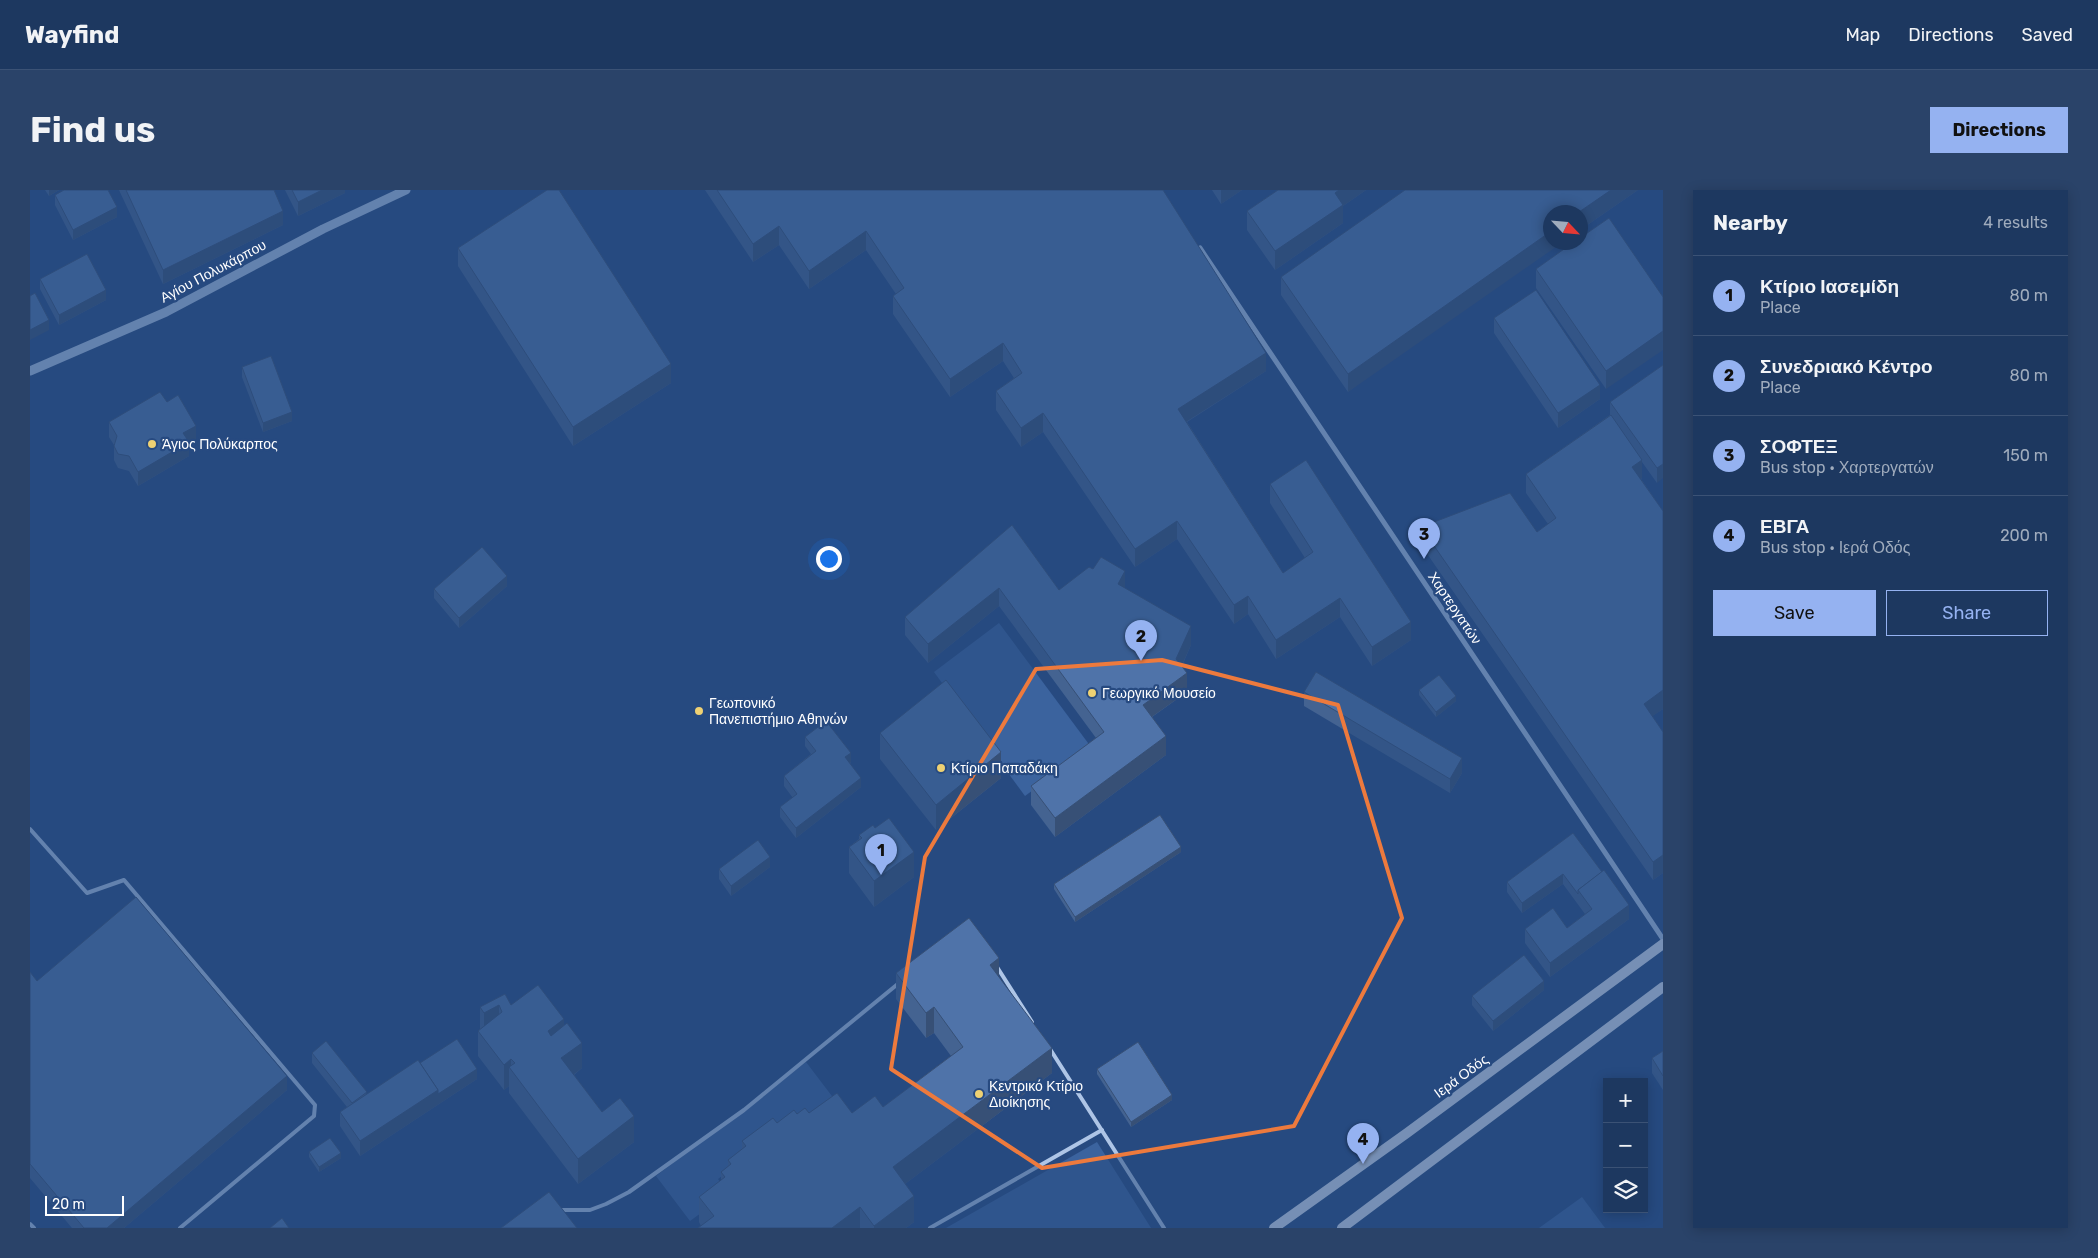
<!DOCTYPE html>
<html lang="en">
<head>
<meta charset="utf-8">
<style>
  :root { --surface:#1d3860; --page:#2a4369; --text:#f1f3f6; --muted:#a0acbd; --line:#3b5275; --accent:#95b2f1 }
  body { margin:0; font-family:Rubik,sans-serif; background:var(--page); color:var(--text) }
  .controls { position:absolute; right:15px; bottom:15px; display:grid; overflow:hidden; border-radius:0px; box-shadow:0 2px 12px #0003 }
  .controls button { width:45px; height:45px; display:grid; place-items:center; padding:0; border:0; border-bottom:1px solid var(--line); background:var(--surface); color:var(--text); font:25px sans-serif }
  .compass { position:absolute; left:1513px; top:15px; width:45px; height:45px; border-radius:50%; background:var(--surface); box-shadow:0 2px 12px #0003; rotate:116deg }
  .scale { position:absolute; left:15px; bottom:12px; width:79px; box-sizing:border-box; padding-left:5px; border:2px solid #fff; border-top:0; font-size:14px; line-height:18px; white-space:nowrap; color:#fff; -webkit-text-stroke:4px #274a80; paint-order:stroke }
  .you { position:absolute; left:798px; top:368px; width:18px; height:18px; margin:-12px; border:4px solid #fff; border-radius:50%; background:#1a73e8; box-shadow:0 0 0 8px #1a73e833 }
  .badge { display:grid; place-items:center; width:32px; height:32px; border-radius:50%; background:var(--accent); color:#111; font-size:16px; font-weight:700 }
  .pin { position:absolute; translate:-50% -41px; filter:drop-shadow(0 1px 2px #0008) }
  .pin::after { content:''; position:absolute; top:26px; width:18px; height:15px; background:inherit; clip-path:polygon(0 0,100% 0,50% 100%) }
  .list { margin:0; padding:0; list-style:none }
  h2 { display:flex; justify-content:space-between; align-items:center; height:65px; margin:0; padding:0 20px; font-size:21px }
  h2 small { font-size:16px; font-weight:400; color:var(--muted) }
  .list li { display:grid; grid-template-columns:32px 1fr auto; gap:15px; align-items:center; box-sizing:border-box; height:80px; padding:0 20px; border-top:1px solid var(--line) }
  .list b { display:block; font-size:19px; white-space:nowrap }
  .list p { margin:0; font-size:16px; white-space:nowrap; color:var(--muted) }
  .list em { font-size:16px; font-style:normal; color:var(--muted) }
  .actions { display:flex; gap:10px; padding:15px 20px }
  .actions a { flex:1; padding:11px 0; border:1px solid var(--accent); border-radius:0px; text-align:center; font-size:18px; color:var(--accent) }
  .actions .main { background:var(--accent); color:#111 }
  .icon { flex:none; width:28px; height:28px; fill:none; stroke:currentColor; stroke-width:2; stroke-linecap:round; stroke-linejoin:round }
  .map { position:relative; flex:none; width:1633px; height:1038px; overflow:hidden; border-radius:0px }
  header { display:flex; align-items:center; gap:30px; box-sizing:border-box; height:70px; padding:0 25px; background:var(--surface); border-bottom:1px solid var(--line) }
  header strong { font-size:24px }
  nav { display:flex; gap:28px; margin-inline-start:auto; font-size:18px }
  .intro { display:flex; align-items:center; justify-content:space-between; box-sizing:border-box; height:120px; padding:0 30px }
  h1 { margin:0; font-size:35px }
  .button { padding:12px 22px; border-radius:0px; background:var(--accent); color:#111; font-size:18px; font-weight:700 }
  main { display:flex; gap:30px; padding:0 30px }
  aside { flex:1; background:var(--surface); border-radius:0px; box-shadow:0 2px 12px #0003 }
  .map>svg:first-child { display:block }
  .green { fill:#3b639e }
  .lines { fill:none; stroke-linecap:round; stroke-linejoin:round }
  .service { stroke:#aec5e6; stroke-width:4 }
  .minor { stroke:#aec5e6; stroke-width:5 }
  .tertiary { stroke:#aec5e6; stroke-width:9 }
  .secondary { stroke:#d7e3f6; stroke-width:10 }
  .wall { fill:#446391 }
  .shaded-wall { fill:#375076 }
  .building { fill:#4f73a9; stroke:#375076 }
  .marked { fill:none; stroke:#ed7a3d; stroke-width:4; stroke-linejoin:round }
  .poi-dot { fill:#eed173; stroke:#274a80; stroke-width:2 }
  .labels { text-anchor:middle; stroke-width:4.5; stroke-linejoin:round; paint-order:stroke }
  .street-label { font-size:14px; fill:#fff; stroke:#274a80 }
  .poi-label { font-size:14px; fill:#fff; stroke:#274a80; text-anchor:start }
</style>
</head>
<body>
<header>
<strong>Wayfind</strong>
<nav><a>Map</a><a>Directions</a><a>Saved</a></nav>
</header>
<div class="intro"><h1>Find us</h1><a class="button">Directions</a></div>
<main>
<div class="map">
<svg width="1633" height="1038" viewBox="0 0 1633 1038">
  <rect width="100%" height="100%" fill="#274a80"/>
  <g class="green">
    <polygon points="969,433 1061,557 995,606 904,482"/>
    <polygon points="776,872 811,918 761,933 688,989 692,995 686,1012 660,1031 626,986"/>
    <polygon points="1067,952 1121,1038 916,1038"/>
    <polygon points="1552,1007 1575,1038 1509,1038"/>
  </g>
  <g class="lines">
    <g class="service">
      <polyline points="0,639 57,703 94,690 285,915 284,926 150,1038"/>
      <polyline points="967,777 1002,832"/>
      <polyline points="1020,859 1134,1038"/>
      <polyline points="529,1020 560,1020 576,1014 599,1002 714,920 869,793"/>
      <polyline points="0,1034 4,1038"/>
      <polyline points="900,1038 1072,940"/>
    </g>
    <polyline class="minor" points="1170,58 1633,749"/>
    <polyline class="tertiary" points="0,181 136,122 293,39 376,0"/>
    <g class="secondary">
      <polyline points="1244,1038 1377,943 1633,754"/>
      <polyline points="1312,1038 1633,797"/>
    </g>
  </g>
  <g class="wall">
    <polygon points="15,0 29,0 19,6"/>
    <polygon points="89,0 244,0 253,35 133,94"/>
    <polygon points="255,0 315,0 315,3 268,26"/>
    <polygon points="675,0 1133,0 1236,181 1157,232 1253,383 1275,368 1240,313 1240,294 1381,450 1342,476 1310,427 1246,469 1218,424 1204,434 1147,349 1105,377 1013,242 991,257 966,220 966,201 984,188 973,171 920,207 863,124 863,106 866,104 836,60 779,99 749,55 723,72"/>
    <polygon points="1182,0 1212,0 1191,14"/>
    <polygon points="1248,0 1336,0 1313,16 1313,33 1245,80 1217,40 1217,21"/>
    <polygon points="1608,0 1550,40 1550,22 1318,202 1251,105 1251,87"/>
    <polygon points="25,5 87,27 43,50 25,15"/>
    <polygon points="1579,28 1576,199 1506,98 1506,79"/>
    <polygon points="428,58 641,193 543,256 428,76"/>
    <polygon points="10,89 76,110 29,135 10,99"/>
    <polygon points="1464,128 1570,209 1528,238 1464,143"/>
    <polygon points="1633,175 1627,293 1612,272 1612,288 1611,289 1633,321 1633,519 1622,526 1633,542 1633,683 1623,690 1391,355 1391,337 1507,342 1518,334 1496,303 1496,284 1580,225 1580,212"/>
    <polygon points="212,177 262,231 233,242 212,187"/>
    <polygon points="137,212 166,250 159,254 159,266 108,296 99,281 88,278 84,270 84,255 79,247 79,232"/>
    <polygon points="982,335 1029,400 1095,398 1161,455 1152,476 1157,502 1122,527 1136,565 1025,647 1001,615 1001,596 1066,548 969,416 898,473 875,445 875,427"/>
    <polygon points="477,396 429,438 404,408 404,399"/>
    <polygon points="1389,500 1426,511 1406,527 1389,505"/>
    <polygon points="1274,502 1432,583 1420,603 1274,516"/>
    <polygon points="850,543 971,588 906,640 850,569"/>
    <polygon points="775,547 821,572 820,573 831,597 766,648 750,627 750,617 763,608 754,596 754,586 781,564 775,556"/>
    <polygon points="1543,643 1599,729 1520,787 1495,753 1495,739 1537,738 1555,724 1533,694 1492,723 1477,702 1477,692"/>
    <polygon points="829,645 884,687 844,717 819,683 819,657 829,649"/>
    <polygon points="1151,662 1045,732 1024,699 1024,694"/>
    <polygon points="740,677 701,706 689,689 689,679"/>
    <polygon points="0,782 7,791 257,900 94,1038 42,1038 0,988"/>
    <polygon points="866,783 969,787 1022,883 875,994 884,1032 876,1038 668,1038 671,1036 669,1032 669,1007 691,990 691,982 698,976 698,970 712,959 712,951 747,933 767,924 779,923 822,923 853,917 921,866 904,843 896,848 866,809"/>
    <polygon points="1514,800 1463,841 1442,815 1442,806"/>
    <polygon points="481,815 534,836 552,878 544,885 572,922 604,952 548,994 479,903 479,896 474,900 448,866 448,841 450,839 450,817"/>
    <polygon points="1633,861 1633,900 1622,883 1622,868"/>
    <polygon points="282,863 337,904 390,873 447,889 330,966 310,936 310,922 317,917 282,873"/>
    <polygon points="1067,879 1142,910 1101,937 1067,884"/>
    <polygon points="279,962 311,968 289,982 279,967"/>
  </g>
  <g class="shaded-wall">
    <polygon points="19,0 29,0 19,6"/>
    <polygon points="292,0 315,0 315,3 268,26 268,12"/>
    <polygon points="1191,0 1212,0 1191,14"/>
    <polygon points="1309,0 1336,0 1313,16 1313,33 1245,80 1245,61 1305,3"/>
    <polygon points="1581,0 1608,0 1550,40 1550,22 1549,22"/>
    <polygon points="87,17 87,27 43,50 43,40"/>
    <polygon points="253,21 253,35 133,94 133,80"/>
    <polygon points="749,36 749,55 723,72 723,54"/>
    <polygon points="836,41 836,60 779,99 779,81"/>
    <polygon points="1520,42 1520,52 1533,52 1318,202 1318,184"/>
    <polygon points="76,100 76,110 29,135 29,125"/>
    <polygon points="19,130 19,140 0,150 0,140"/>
    <polygon points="1633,141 1633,160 1576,199 1576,181"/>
    <polygon points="973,153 973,171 920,207 920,189"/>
    <polygon points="1236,163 1236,181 1148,237 1148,219"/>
    <polygon points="641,174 641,193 543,256 543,237"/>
    <polygon points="1570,195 1570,209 1528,238 1528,223"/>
    <polygon points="262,222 262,231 233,242 233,233"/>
    <polygon points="1013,223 1013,242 991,257 991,238"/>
    <polygon points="166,236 166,250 159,254 159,266 108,296 108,282 153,243"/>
    <polygon points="1612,270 1612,288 1602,295 1602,277"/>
    <polygon points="1633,274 1633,288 1627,293 1627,278"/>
    <polygon points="1147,331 1147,349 1105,377 1105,359"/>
    <polygon points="1095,381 1095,399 1088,394"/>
    <polygon points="477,386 477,396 429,438 429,428"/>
    <polygon points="969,398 969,416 898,473 898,454"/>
    <polygon points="1218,406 1218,424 1204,434 1204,415"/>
    <polygon points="1310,408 1310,427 1246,469 1246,450"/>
    <polygon points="1381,432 1381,450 1342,476 1342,457"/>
    <polygon points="1161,436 1161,455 1146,488 1146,469"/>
    <polygon points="1157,483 1157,502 1113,533 1113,515"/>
    <polygon points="1633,500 1633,519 1614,532 1614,514"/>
    <polygon points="1426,506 1426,511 1406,527 1406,522"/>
    <polygon points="1136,546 1136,565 1025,647 1025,628"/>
    <polygon points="971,562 971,588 906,640 906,615"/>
    <polygon points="821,563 821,572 815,576 815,567"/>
    <polygon points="1432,568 1432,583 1420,603 1420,589"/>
    <polygon points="831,588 831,597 766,648 766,638"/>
    <polygon points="1151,657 1151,662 1045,732 1045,727"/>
    <polygon points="884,662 884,687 844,717 844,691"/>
    <polygon points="1633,665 1633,683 1623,690 1623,672"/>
    <polygon points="740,667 740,677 701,706 701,696"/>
    <polygon points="1533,684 1533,694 1492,723 1492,713"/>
    <polygon points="1599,715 1599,729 1520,787 1520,773"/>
    <polygon points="969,768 969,793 960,775"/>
    <polygon points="1514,791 1514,800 1463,841 1463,831"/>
    <polygon points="469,815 469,841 454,849 454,823"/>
    <polygon points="904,817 904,843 896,848 896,823"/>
    <polygon points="534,829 534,854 518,866 518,841"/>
    <polygon points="552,853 552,878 531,894 531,868"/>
    <polygon points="1022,858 1022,883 863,1003 863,977"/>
    <polygon points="481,869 481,880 479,877 479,896 474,900 474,875"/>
    <polygon points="447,879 447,889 330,966 330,951 408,900"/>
    <polygon points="257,886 257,900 94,1038 77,1038"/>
    <polygon points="1142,905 1142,910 1101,937 1101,932"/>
    <polygon points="604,926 604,952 548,994 548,969"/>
    <polygon points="311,963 311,968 289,982 289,977"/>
    <polygon points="884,1006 884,1032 876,1038 844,1038 844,1036"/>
    <polygon points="830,1017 830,1038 802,1038"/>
  </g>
  <g class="building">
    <polygon points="34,0 78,0 87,17 43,40 25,5"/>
    <polygon points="96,0 244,0 253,21 133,80"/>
    <polygon points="262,0 292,0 268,12"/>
    <polygon points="517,0 529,0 641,174 543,237 428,58"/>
    <polygon points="687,0 1133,0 1236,163 1148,219 1253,383 1283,362 1240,294 1276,270 1381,432 1342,457 1310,408 1246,450 1218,406 1204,415 1147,331 1105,359 1013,223 991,238 966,201 992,183 973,153 920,189 863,106 874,98 836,41 779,81 749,36 723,54"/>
    <polygon points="1248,0 1309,0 1305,3 1313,15 1245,61 1217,21"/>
    <polygon points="1375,0 1581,0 1549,22 1520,22 1520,42 1318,184 1251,87"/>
    <polygon points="1579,28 1633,107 1633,141 1576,181 1506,79 1544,52 1550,52 1550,48"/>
    <polygon points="57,64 76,100 29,125 10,89"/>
    <polygon points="1506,100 1570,195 1528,223 1464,128"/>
    <polygon points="5,103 19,130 0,140 0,106"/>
    <polygon points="241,166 262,222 233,233 212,177"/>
    <polygon points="1633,175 1633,274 1627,278 1580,212"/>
    <polygon points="130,202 137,212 148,205 166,236 153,243 159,252 108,282 99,266 88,264 84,256 87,246 79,232"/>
    <polygon points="1581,225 1612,270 1602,277 1633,321 1633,500 1614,514 1633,542 1633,665 1623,672 1391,337 1480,303 1507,342 1526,328 1496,284"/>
    <polygon points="982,335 1029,400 1059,377 1063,379 1071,367 1095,381 1088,394 1161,436 1146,469 1157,483 1113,515 1136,546 1025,628 1001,596 1074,542 969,398 898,454 875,427"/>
    <polygon points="452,357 477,386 429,428 404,399"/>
    <polygon points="1286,482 1432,568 1420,589 1274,502"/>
    <polygon points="1409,485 1426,506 1406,522 1389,500"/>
    <polygon points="916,490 971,562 906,615 850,543"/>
    <polygon points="796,531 821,563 815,567 831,588 766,638 750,617 767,604 754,586 786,561 775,547"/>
    <polygon points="1130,625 1151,657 1045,727 1024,694"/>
    <polygon points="859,628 884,662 844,691 819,657 832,648 829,645 843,635 845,638"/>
    <polygon points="1543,643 1572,682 1548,700 1548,704 1533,684 1492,713 1477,692"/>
    <polygon points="728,650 740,667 701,696 689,679"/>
    <polygon points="1574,680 1599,715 1520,773 1495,739 1523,718 1537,738 1562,719 1548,700"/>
    <polygon points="106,707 257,886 77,1038 54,1038 0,974 0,782 7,791"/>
    <polygon points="939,728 969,768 960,775 1022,858 863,977 884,1006 844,1036 830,1017 802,1038 668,1038 684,1026 669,1007 695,987 691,982 701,974 698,970 716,956 712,951 743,928 747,933 764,920 767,924 775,918 779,923 807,903 822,923 845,906 853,917 933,857 904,817 896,823 866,783"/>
    <polygon points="1494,765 1514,791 1463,831 1442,806"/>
    <polygon points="508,795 534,829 518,841 521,846 537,833 552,853 531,868 572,922 590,908 604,926 548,969 479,877 485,873 481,869 474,875 448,841 472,822 469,815 454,823 450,817 475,804 481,815"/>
    <polygon points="427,849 447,879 408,904 408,900 390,873"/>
    <polygon points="296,851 337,902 322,913 282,863"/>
    <polygon points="1108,852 1142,905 1101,932 1067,879"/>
    <polygon points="1633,861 1633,886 1622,868"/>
    <polygon points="388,870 408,900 330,951 310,922"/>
    <polygon points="300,948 311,963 289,977 279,962"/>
    <polygon points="519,1002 547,1038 471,1038"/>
    <polygon points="252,1028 259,1038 240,1038"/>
  </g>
  <path d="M0 0H1633V1038H0ZM1132,470L1308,515L1372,728L1264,936L1012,978L861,879L895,667L1006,479Z" fill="#274a80" fill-opacity=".55" fill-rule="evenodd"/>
  <path class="marked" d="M1132,470L1308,515L1372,728L1264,936L1012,978L861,879L895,667L1006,479Z"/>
  <g class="poi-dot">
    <circle cx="122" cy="254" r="5"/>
    <circle cx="1062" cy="503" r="5"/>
    <circle cx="669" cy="521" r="5"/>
    <circle cx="911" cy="578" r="5"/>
    <circle cx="949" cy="904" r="5"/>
  </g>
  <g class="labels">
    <g class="street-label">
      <text transform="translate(183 81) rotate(-28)" y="5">Αγίου Πολυκάρπου</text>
      <text transform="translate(1425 418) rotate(56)" y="5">Χαρτεργατών</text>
      <text transform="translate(1431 886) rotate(-36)" y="5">Ιερά Οδός</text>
    </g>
    <g class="poi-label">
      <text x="132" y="259">Άγιος Πολύκαρπος</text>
      <text x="1072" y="508">Γεωργικό Μουσείο</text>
      <text x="679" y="518">Γεωπονικό<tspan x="679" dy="16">Πανεπιστήμιο Αθηνών</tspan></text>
      <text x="921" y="583">Κτίριο Παπαδάκη</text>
      <text x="959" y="901">Κεντρικό Κτίριο<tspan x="959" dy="16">Διοίκησης</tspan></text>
    </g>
  </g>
</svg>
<div class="controls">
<button>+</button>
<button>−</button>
<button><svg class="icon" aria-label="layers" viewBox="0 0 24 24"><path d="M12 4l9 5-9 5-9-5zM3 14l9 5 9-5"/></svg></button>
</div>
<svg class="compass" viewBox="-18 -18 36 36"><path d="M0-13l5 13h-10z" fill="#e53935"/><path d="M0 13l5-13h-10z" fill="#a0acbd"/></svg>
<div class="scale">20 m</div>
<div class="you"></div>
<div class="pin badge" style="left:851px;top:685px">1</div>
<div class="pin badge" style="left:1111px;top:471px">2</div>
<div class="pin badge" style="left:1394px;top:369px">3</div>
<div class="pin badge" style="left:1333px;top:974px">4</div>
</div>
<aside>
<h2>Nearby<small>4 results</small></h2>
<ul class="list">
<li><span class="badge">1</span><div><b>Κτίριο Ιασεμίδη</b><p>Place</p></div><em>80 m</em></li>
<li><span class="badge">2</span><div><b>Συνεδριακό Κέντρο</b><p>Place</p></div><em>80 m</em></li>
<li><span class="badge">3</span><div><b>ΣΟΦΤΕΞ</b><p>Bus stop · Χαρτεργατών</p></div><em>150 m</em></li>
<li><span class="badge">4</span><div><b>ΕΒΓΑ</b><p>Bus stop · Ιερά Οδός</p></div><em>200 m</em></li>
</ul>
<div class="actions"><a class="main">Save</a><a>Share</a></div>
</aside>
</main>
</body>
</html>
